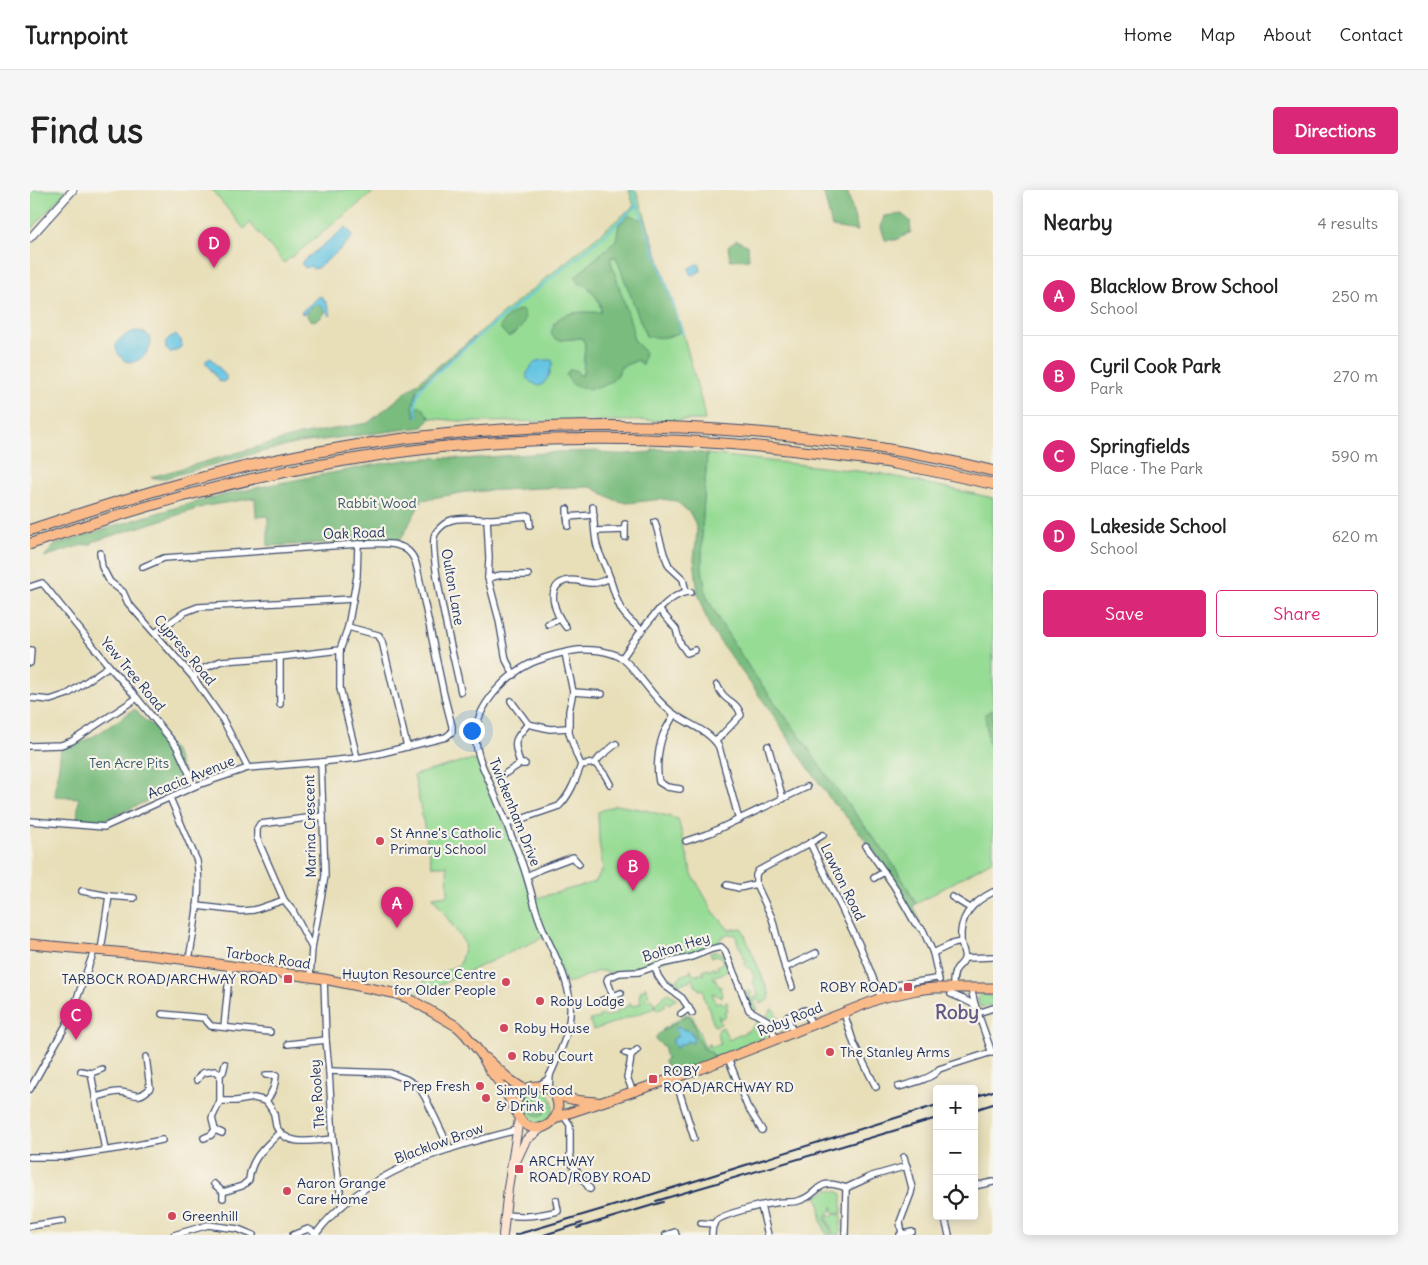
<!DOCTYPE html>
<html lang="en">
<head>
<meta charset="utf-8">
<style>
  :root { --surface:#fff; --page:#f6f6f6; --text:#222; --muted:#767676; --line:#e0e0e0; --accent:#db2777 }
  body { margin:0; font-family:Delius,sans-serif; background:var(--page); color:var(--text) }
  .controls { position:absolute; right:15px; bottom:15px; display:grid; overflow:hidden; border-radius:5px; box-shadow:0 2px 12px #0003 }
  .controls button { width:45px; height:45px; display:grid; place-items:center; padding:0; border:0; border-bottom:1px solid var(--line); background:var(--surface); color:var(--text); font:25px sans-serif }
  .you { position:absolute; left:441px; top:540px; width:18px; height:18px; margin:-12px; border:4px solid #fff; border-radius:50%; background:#1a73e8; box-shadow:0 0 0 8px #1a73e833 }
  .badge { display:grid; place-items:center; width:32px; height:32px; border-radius:50%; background:var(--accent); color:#fff; font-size:16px; font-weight:700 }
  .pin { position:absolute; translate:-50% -41px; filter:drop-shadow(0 1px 2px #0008) }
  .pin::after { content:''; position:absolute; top:26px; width:18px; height:15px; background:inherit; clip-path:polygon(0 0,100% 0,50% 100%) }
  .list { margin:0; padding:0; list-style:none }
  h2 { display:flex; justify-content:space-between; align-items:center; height:65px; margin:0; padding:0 20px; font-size:21px }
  h2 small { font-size:16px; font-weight:400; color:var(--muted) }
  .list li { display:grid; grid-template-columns:32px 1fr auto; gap:15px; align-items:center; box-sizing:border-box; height:80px; padding:0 20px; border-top:1px solid var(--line) }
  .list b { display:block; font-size:19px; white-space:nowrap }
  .list p { margin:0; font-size:16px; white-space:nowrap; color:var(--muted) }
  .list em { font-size:16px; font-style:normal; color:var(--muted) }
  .actions { display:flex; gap:10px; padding:15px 20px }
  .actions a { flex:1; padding:11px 0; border:1px solid var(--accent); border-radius:5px; text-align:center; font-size:18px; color:var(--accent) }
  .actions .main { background:var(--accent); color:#fff }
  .icon { flex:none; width:28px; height:28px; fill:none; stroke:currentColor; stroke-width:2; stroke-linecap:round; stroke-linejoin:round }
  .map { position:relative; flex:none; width:963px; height:1045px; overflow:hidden; border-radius:5px }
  header { display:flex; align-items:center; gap:30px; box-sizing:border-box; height:70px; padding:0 25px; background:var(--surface); border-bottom:1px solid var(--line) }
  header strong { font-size:24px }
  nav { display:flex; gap:28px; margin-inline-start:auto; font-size:18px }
  .intro { display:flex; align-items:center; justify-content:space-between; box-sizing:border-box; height:120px; padding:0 30px }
  h1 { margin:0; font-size:35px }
  .button { padding:12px 22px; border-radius:5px; background:var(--accent); color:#fff; font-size:18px; font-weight:700 }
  main { display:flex; gap:30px; padding:0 30px }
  aside { flex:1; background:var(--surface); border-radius:5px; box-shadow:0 2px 12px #0003 }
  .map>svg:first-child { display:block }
  .green { fill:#97dc95; stroke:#59867a; fill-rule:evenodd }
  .forest { fill:#79bc7e; stroke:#4a766e; fill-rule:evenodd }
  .water { fill:#65c5e3; stroke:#407aa0 }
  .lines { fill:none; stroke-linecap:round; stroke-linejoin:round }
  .stream { stroke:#65c5e3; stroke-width:2 }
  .pedestrian-casing { stroke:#3a496c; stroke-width:7 }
  .minor-casing { stroke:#3a496c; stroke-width:8 }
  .tertiary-casing { stroke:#3a496c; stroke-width:9 }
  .secondary-casing { stroke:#3a496c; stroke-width:10 }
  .primary-casing { stroke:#3a496c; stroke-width:11 }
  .motorway-casing { stroke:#3a496c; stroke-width:12 }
  .pedestrian { stroke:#fff; stroke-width:4.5 }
  .minor { stroke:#fff; stroke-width:5.5 }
  .tertiary { stroke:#fff; stroke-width:7 }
  .secondary { stroke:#fde4d1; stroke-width:8 }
  .primary { stroke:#fabb8b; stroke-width:9 }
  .motorway { stroke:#fabb8b; stroke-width:10 }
  .rail { stroke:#1b2f5e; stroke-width:2 }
  .poi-dot { fill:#d1495b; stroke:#f7f3e8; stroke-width:2 }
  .labels { text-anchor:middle; stroke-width:4.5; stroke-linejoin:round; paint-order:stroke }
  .park-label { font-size:14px; fill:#3a5a6c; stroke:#f7f3e8 }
  .street-label { font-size:14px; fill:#1b2f5e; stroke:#f7f3e8 }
  .poi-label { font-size:14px; fill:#1b2f5e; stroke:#f7f3e8; text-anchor:start }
  .district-label { font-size:19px; font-weight:bold; fill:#635a85; stroke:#f7f3e8 }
</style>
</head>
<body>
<header>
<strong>Turnpoint</strong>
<nav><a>Home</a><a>Map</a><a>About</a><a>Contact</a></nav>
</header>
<div class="intro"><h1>Find us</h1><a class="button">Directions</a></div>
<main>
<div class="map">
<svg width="963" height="1045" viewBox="0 0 963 1045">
  <rect width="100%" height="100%" fill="#f7f3e8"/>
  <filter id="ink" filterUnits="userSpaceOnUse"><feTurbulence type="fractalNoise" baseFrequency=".02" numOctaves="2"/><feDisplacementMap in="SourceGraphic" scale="10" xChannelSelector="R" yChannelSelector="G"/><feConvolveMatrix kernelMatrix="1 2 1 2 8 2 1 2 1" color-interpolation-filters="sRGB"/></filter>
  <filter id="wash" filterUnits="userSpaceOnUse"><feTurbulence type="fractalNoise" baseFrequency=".0096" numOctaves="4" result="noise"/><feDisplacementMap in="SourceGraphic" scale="20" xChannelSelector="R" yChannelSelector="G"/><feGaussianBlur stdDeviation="1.12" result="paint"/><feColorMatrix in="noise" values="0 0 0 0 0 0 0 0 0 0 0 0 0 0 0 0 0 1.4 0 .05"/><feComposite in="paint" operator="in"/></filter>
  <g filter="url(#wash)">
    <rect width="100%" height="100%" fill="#e8dfb9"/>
    <g class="green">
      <polygon points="0,0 36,0 0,41"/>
      <polygon points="182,0 346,0 254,73 220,33 214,39"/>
      <path d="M599,0H606L615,27L610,29L545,87L548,93C548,93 556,95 556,96C563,101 572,114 571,123C553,122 536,120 523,134L531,150L553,148L555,154L553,185H536L587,187L591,177L608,170L612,175L614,163L603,148L601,136L580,69L586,66L616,146L649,143L652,140L672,214L675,230L439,232L400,228L397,224L388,225L386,227L383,216L388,197L443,150L444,147L598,21L604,16ZM521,183L512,195L496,184Z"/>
      <polygon points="677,264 853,284 963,308 963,670 886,714 873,690 859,668 811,605 787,572 775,553 720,479 689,430 676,405 672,378 672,339"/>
      <polygon points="450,570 503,709 565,692 573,679 569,652 568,622 586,615 615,620 648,629 662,684 683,721 699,740 712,738 740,806 738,806 740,809 730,814 728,809 724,811 728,821 722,818 716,802 720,800 722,804 719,805 721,809 728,806 723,792 725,791 721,779 716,777 714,773 717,772 715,768 713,769 712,765 713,764 710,757 709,757 705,744 701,745 700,743 692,747 688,754 661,764 636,770 611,779 593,780 580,783 573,781 568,781 537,794 516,746 385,806 394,791 430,774 435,754 403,707 418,705 417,676 402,676 384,585 434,571"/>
      <polygon points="687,761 693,764 697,777 696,782 683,787 684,789 685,788 688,795 691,797 690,799 692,804 691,807 682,803 686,813 691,811 692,814 697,812 698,814 696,815 698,820 694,822 696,826 690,829 688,825 691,834 684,836 679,820 680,819 673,807 674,806 673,799 669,800 668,797 666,797 663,789 643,797 634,789 642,787 646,793 648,792 647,789 651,787 652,785 661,782 660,778 663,785 669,785 669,783 671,783 672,784 674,784 673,781 678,779 680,781 683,777 685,780 688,779 687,776 694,772 691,766 688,766 687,765 682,767 680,763"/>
      <polygon points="615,796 619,805 615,809 617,811 620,808 625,814 624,815 625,818 563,840 560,830 569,828 569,826 573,825 574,827 588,823 587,821 600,815 600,812 602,816 611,813 609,805 611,804 610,801 615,799"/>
      <polygon points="638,803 647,808 639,814 636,811 634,813 636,815 627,820 626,813"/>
      <path d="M952,803L963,807V815L950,817C948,811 946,807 952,803Z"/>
      <path d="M742,818H743L753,840L750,842C743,837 742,829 736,825L740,823V821L742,820Z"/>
      <path d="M656,824L662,826L664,830L675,857L678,856V853L680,857L691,854L687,843L689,841V839L693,837L699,850C711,844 723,841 729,828L736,834L739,843L736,847L686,867L684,866L681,862L673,858C672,853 669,851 667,847C663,838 667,834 659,826L637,839L632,840Z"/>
      <circle cx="506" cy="916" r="17"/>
      <polygon points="798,1000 809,1002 812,1004 812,1023 804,1023 803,1021 803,1017 802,1016 801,1021 797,1024 795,1028 802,1045 797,1045 791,1031 790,1014 787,1006"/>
      <polygon points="799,1024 802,1026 804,1024 812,1025 810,1045 804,1045 797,1029"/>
    </g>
    <g class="forest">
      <polygon points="793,0 817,0 828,41 802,37"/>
      <polygon points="872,24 880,31 881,42 866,50 855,50 851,37 854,26"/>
      <path d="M599,25L610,29L615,27L652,140C643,148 628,149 616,146L586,67H583L580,69L602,136L603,148L615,163L612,175L608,170L591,177C589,181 588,185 585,188C576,198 560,201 547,197C542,195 539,190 536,185L539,180H546L549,185H553L555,154L552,148L531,150L525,149L521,144C526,118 550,123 571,122C572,114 563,100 556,96C556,95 548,93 548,93L545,87L586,50L589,34Z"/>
      <polygon points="707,50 718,56 719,69 700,70 698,56"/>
      <path d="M287,114H290L295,120L294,125C282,137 272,127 280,118C280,118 286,114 287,114Z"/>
      <path d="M489,120L493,121C499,133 488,142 478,147L470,138C473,130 480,122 489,120Z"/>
      <polygon points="444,147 443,150 388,197 383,216 385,226 386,227 388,225 386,218 391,216 400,228 393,237 269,253 218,265 131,289 121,287 270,245 338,233"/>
      <path d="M626,259L651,260L677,264L672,339V378L676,405L689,430L720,479L775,553L787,572L811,605L859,668L873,690L886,714L883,716L890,731L888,732L855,678L838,653L808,617L803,614L799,607L766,560L742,523L680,438L671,414L672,413L668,404L664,369L667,342L665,333L660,323L646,311L632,309L597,313L585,310L561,297L508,298L436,302L392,310L371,349L238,356V326L226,327L225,308L176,316L62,352V354L52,355L14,367L19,361L25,355C75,339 124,323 174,310C220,298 266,290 312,281C348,274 397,264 433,269L528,262L569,261C580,267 608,263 622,262V260Z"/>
      <path d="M105,519L112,528L129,540L137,553L145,561L156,593L73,631L47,630L49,608L25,606L31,559C59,553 82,534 105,519Z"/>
      <polygon points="961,520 963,521 963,559 958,552 955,524"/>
      <path d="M655,826H659C666,833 664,839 667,847C669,851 672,853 673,858L681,862L684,866L686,867H682L677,873H672L669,876L642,886L636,885L635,884L636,876L634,871L637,868L634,862L635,858L626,850V847C631,839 647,834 655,826ZM646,837C652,839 658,839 663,844L662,853L659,851H657L655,853L648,855L646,858L643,853V849L647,847L648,843L645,839Z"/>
      <polygon points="503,908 509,912 512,915 517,915 514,924 509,927 498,921 500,911"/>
    </g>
    <g class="water">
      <path d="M316,37L323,45C319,54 296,71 287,78L283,79L280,76L275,78L272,75V72Z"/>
      <polygon points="669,74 671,78 671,81 663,85 660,84 659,78 664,75"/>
      <path d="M290,106L292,107L296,112L301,125L300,126C294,119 289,110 280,118C278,120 277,122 275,124L271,123L272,121Z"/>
      <path d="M105,141C107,141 110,141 113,142C130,149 116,169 103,172C101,172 98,172 95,171C78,156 87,148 105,141Z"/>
      <polygon points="146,145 151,150 152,156 146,161 140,162 136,159 135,152 140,147"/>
      <polygon points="178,168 181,168 196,186 196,190 193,192 189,191 176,173 176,171"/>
      <path d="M517,170H522L523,173C519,181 519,192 509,196C490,188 496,184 506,171Z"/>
      <polygon points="646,837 660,841 664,847 663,853 657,851 656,853 649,855 648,858 646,858 643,853 643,849 647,847 648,843 645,839"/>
    </g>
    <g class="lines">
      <g class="stream">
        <polyline points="602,0 635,90 653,144"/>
        <path d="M387,226C384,213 386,206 393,195L445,149L575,45L607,15"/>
      </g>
    </g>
  </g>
  <g filter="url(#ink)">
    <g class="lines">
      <g class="pedestrian-casing">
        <polyline id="pedestrian" points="848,800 870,794 909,788"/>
      </g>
      <g class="minor-casing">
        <g id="minor">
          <path d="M563,317C564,330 564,344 567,356C570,367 577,378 580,389C589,416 588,422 612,440"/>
          <polyline points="537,319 538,336"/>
          <polyline points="537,327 564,325"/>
          <polyline points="457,329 459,368 458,388 469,430 476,470 484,485"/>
          <polyline points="625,332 634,364 639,376 653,389 656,402"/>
          <polyline points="595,334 595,347"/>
          <polyline points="565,341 594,340"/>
          <polyline points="70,363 72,377 80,392 93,402 98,413 163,487 193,530 218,578"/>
          <polyline points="458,388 471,385 498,385"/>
          <polyline points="0,397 12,393 15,396 79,476 107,508 147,557 165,596"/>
          <polyline points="629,419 646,439 650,453 657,463 665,460"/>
          <polyline points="518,434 530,429"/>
          <polyline points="318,437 348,445 352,451 377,557"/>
          <path d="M536,437C527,426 513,398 535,391C544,388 553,393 562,393C567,394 575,390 580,388"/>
          <polyline points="125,443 155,422 168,417 323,409"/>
          <polyline points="250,467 250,514"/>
          <path d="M592,468C605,450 636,400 661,402"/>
          <polyline points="0,473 1,460"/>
          <polyline points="163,487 175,478 191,471 250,467 310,460"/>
          <path d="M431,502C426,476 397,362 405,344C408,339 414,334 419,331C430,326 445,330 457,329C471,329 485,327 499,326L500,335"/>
          <polyline points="543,502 572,504"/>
          <polyline points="0,508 20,510 38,504 79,476"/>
          <polyline points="481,511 498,534 520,539 539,538"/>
          <path d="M644,524C641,531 636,538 633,545C628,559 626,579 629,592L637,597L650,599"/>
          <path d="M686,551L711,525C707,513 702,514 694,506C691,503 689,499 687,495"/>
          <polyline points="0,556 31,555 42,551 107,508"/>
          <polyline points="738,556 753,609"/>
          <polyline points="327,568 310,498 310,460 318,437 323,409 327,386 328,354"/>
          <path d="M490,574C484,551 482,552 498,534"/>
          <polyline points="551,575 565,573"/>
          <polyline points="476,583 490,574 495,574"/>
          <polyline points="580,594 575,585 565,573 570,567 586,554"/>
          <path d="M140,608L167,671C172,703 164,738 159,770"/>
          <path d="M0,631L74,637L165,596L218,578L291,572L327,568L348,564L416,547L422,542V536L414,505L389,387C388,382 387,376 385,371C376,348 348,354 328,354L134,368L113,377"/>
          <path d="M477,634L529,616C540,605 546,589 551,575L547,566L539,543V521L543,502L535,463"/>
          <polyline points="656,651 680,643 777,597"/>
          <polyline points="780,653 793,645"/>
          <polyline points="836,656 864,696 885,733 893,740 903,763 909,790"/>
          <polyline points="497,686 511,679 543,667 549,674"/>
          <polyline points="844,688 854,682"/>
          <polyline points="726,694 742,728 755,778 762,797"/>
          <polyline points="697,695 709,698 726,694 726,685 728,681 780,653 830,756 851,808"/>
          <polyline points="52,701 79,706 104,708"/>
          <polyline points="922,707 940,718"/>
          <polyline points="167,716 211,721 224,720 254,710"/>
          <polyline points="282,758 263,721 254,710 227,648 227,639 230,634 293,626"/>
          <polyline points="71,761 79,706"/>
          <polyline points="903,763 922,754 931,752"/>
          <polyline points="935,768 963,767"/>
          <polyline points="625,777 628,786 634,795 652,808 662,823"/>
          <polyline points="755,778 786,763"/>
          <polyline points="280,787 282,758 295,686 291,572"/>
          <polyline points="294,789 296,850 299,881 303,949 312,1016"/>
          <path d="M923,797C923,790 923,784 927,778C929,776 933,773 934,769C936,764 931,756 931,750C929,726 943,712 963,702"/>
          <polyline points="941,798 945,815 962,863"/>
          <polyline points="921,804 933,809 945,815"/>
          <polyline points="583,806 577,790 578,788 589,783 609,782 635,773 659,768 682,759 691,757 695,761 719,820 738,831 746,849"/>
          <polyline points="571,811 591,803"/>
          <polyline points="814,823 824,854 846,897"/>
          <polyline points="948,823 963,818"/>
          <polyline points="132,824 174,828 181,836 240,842"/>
          <polyline points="651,824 659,818"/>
          <polyline points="194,837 200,776"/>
          <polyline points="763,842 757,827 775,820 782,835"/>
          <polyline points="258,854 296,850"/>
          <polyline points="595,863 601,865 607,860"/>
          <polyline points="601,865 600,874 597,887 603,902"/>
          <polyline points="698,868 717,916 732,940"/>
          <polyline points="51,881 61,883 72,879"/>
          <polyline points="299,881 360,883 376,889 389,897 395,907 420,959"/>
          <polyline points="61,883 75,960"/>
          <polyline points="190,884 193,882 195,874"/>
          <path d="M236,885H246C245,896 243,902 236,911"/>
          <polyline points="645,888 664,948"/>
          <polyline points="167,890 172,883 185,881 190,884 190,911 182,928 185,940"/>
          <path d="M509,895L517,890L520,885C530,862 542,839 540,813C538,787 523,763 513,739C505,722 502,703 496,685C492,671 486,657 480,643C474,625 466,608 459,591C453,578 447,565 446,551C442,518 479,480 509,470C519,466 531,463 542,461C556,458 580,460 593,469C598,473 604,480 608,485C619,499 630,514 644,524C659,535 679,540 689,557L709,630"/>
          <path d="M868,897C879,894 903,889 909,879L962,862"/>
          <polyline points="0,899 40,828 64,761"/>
          <polyline points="519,899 520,885"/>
          <path d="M65,907C73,906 82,901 90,902C104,903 108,911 120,898L116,867"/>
          <path d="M190,911H206L224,908L236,911C239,915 242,919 244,924C245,928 245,932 246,936C256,958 284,950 303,949"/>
          <polyline points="533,925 540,935 540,965 543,976 560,999"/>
          <polyline points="174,948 181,945 185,940 192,943"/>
          <polyline points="0,967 32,967 92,958 132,950"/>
          <polyline points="184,994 193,1002 193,1008"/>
          <polyline points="944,996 963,992"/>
          <path d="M193,1002L212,996L219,990C221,967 235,958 250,942"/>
          <polyline points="731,1016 738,1045"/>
          <path d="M475,1025C497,1027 507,1026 528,1021L526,1010"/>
          <polyline points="671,1033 684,1034"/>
          <polyline points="916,1033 919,1045"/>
          <polyline points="0,1036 33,1031"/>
          <polyline points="872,1044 870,1032 881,1003 882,998 874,967"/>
          <polyline points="144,1045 178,1035 208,1039 223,1045"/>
          <polyline points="263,1045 278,1039 286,1043"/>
          <path d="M285,1045C332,982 414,958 487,940"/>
          <polyline points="636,1045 645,1042 646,1045"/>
          <path d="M682,1045C682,1040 683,1034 686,1031C693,1024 734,1014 745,1013C753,1011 761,1013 768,1011C791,1005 785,986 816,998L842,986L877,976"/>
          <polyline points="815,1045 816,998"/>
          <polyline points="870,1045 882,1042"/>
        </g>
      </g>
      <g class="tertiary-casing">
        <polyline id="tertiary" points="0,48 43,0"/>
      </g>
      <g class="secondary-casing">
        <g id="secondary">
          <polyline points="484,976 496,950 513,937"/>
          <polyline points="473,1045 478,998 489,929"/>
        </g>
      </g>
      <g class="primary-casing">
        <g id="primary">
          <polyline points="0,754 118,765 159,770 294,789 363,803 378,808 428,837 435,844 451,864 459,879 475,900 485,920"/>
          <path d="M456,868C469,879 479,892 495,899"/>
          <circle cx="507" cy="917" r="21"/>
          <path d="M522,902C536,910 551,911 567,912"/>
          <polyline points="523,930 533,925 665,881 851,808 887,800 903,798 963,798"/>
        </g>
      </g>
      <g class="motorway-casing">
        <g id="motorway">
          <path d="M0,340C90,310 181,282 275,264C498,222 742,227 963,281"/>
          <path d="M0,354C56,335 112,317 169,302C226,287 284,275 343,266C491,243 645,244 794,264C818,267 843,269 867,274C899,280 931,287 963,294"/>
        </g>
      </g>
      <use href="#pedestrian" class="pedestrian"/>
      <use href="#minor" class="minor"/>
      <use href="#tertiary" class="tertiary"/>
      <use href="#secondary" class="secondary"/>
      <use href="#primary" class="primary"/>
      <use href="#motorway" class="motorway"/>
      <g class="rail">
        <polyline points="944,907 963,901"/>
        <polyline points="944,920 963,914"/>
        <polyline points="626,1011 907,928"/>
        <polyline points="547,1038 633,1012"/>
        <polyline points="485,1045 620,1005 907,915"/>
        <polyline points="514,1045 552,1033"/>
      </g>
    </g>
  </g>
  <g class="poi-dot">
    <circle cx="350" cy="651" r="5"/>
    <rect x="253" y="784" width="10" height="10" rx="2.5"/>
    <circle cx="476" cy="792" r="5"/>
    <rect x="873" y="792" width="10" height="10" rx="2.5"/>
    <circle cx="510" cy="811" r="5"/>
    <circle cx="474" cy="838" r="5"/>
    <circle cx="800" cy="862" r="5"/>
    <circle cx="482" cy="866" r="5"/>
    <rect x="618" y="884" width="10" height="10" rx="2.5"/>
    <circle cx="450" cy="896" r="5"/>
    <circle cx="456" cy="908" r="5"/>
    <rect x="484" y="974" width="10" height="10" rx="2.5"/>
    <circle cx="257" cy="1001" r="5"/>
    <circle cx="142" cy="1026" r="5"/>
  </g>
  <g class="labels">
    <g class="park-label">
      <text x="347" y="318">Rabbit Wood</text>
      <text x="99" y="578">Ten Acre Pits</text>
    </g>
    <g class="street-label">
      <text transform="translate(324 343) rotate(-2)" y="5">Oak Road</text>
      <text transform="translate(423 397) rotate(80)" y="5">Oulton Lane</text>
      <text transform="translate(155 460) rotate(50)" y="5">Cypress Road</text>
      <text transform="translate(103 484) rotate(50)" y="5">Yew Tree Road</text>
      <text transform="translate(161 587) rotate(-22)" y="5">Acacia Avenue</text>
      <text transform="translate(485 622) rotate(68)" y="5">Twickenham Drive</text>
      <text transform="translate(280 636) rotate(-91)" y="5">Marina Crescent</text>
      <text transform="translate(813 692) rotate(64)" y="5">Lawton Road</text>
      <text transform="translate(646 757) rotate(-17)" y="5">Bolton Hey</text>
      <text transform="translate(238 768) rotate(8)" y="5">Tarbock Road</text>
      <text transform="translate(760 829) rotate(-22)" y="5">Roby Road</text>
      <text transform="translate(287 904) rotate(-94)" y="5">The Rooley</text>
      <text transform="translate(409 953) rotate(-20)" y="5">Blacklow Brow</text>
    </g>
    <g class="poi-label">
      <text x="360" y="648">St Anne's Catholic<tspan x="360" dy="16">Primary School</tspan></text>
      <text x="466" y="789" text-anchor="end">Huyton Resource Centre<tspan x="466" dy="16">for Older People</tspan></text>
      <text x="248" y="794" text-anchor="end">TARBOCK ROAD/ARCHWAY ROAD</text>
      <text x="868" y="802" text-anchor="end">ROBY ROAD</text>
      <text x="520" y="816">Roby Lodge</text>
      <text x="484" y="843">Roby House</text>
      <text x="810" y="867">The Stanley Arms</text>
      <text x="492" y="871">Roby Court</text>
      <text x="633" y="886">ROBY<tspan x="633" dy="16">ROAD/ARCHWAY RD</tspan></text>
      <text x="440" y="901" text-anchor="end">Prep Fresh</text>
      <text x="466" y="905">Simply Food<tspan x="466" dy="16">&amp; Drink</tspan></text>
      <text x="499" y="976">ARCHWAY<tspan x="499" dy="16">ROAD/ROBY ROAD</tspan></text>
      <text x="267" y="998">Aaron Grange<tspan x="267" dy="16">Care Home</tspan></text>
      <text x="152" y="1031">Greenhill</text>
    </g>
    <g class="district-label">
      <text x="927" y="829">Roby</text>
    </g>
  </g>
</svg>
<div class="controls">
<button>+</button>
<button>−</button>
<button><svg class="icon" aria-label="locate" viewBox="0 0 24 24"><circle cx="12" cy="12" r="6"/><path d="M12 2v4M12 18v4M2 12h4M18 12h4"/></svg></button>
</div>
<div class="you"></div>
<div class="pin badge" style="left:367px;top:738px">A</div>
<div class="pin badge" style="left:603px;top:701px">B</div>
<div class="pin badge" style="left:46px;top:850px">C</div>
<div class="pin badge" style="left:184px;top:78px">D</div>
</div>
<aside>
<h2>Nearby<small>4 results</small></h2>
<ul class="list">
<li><span class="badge">A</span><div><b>Blacklow Brow School</b><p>School</p></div><em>250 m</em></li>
<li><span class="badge">B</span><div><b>Cyril Cook Park</b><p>Park</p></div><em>270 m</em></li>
<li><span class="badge">C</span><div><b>Springfields</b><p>Place · The Park</p></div><em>590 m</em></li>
<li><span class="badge">D</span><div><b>Lakeside School</b><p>School</p></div><em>620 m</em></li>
</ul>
<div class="actions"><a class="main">Save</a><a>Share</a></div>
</aside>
</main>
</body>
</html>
